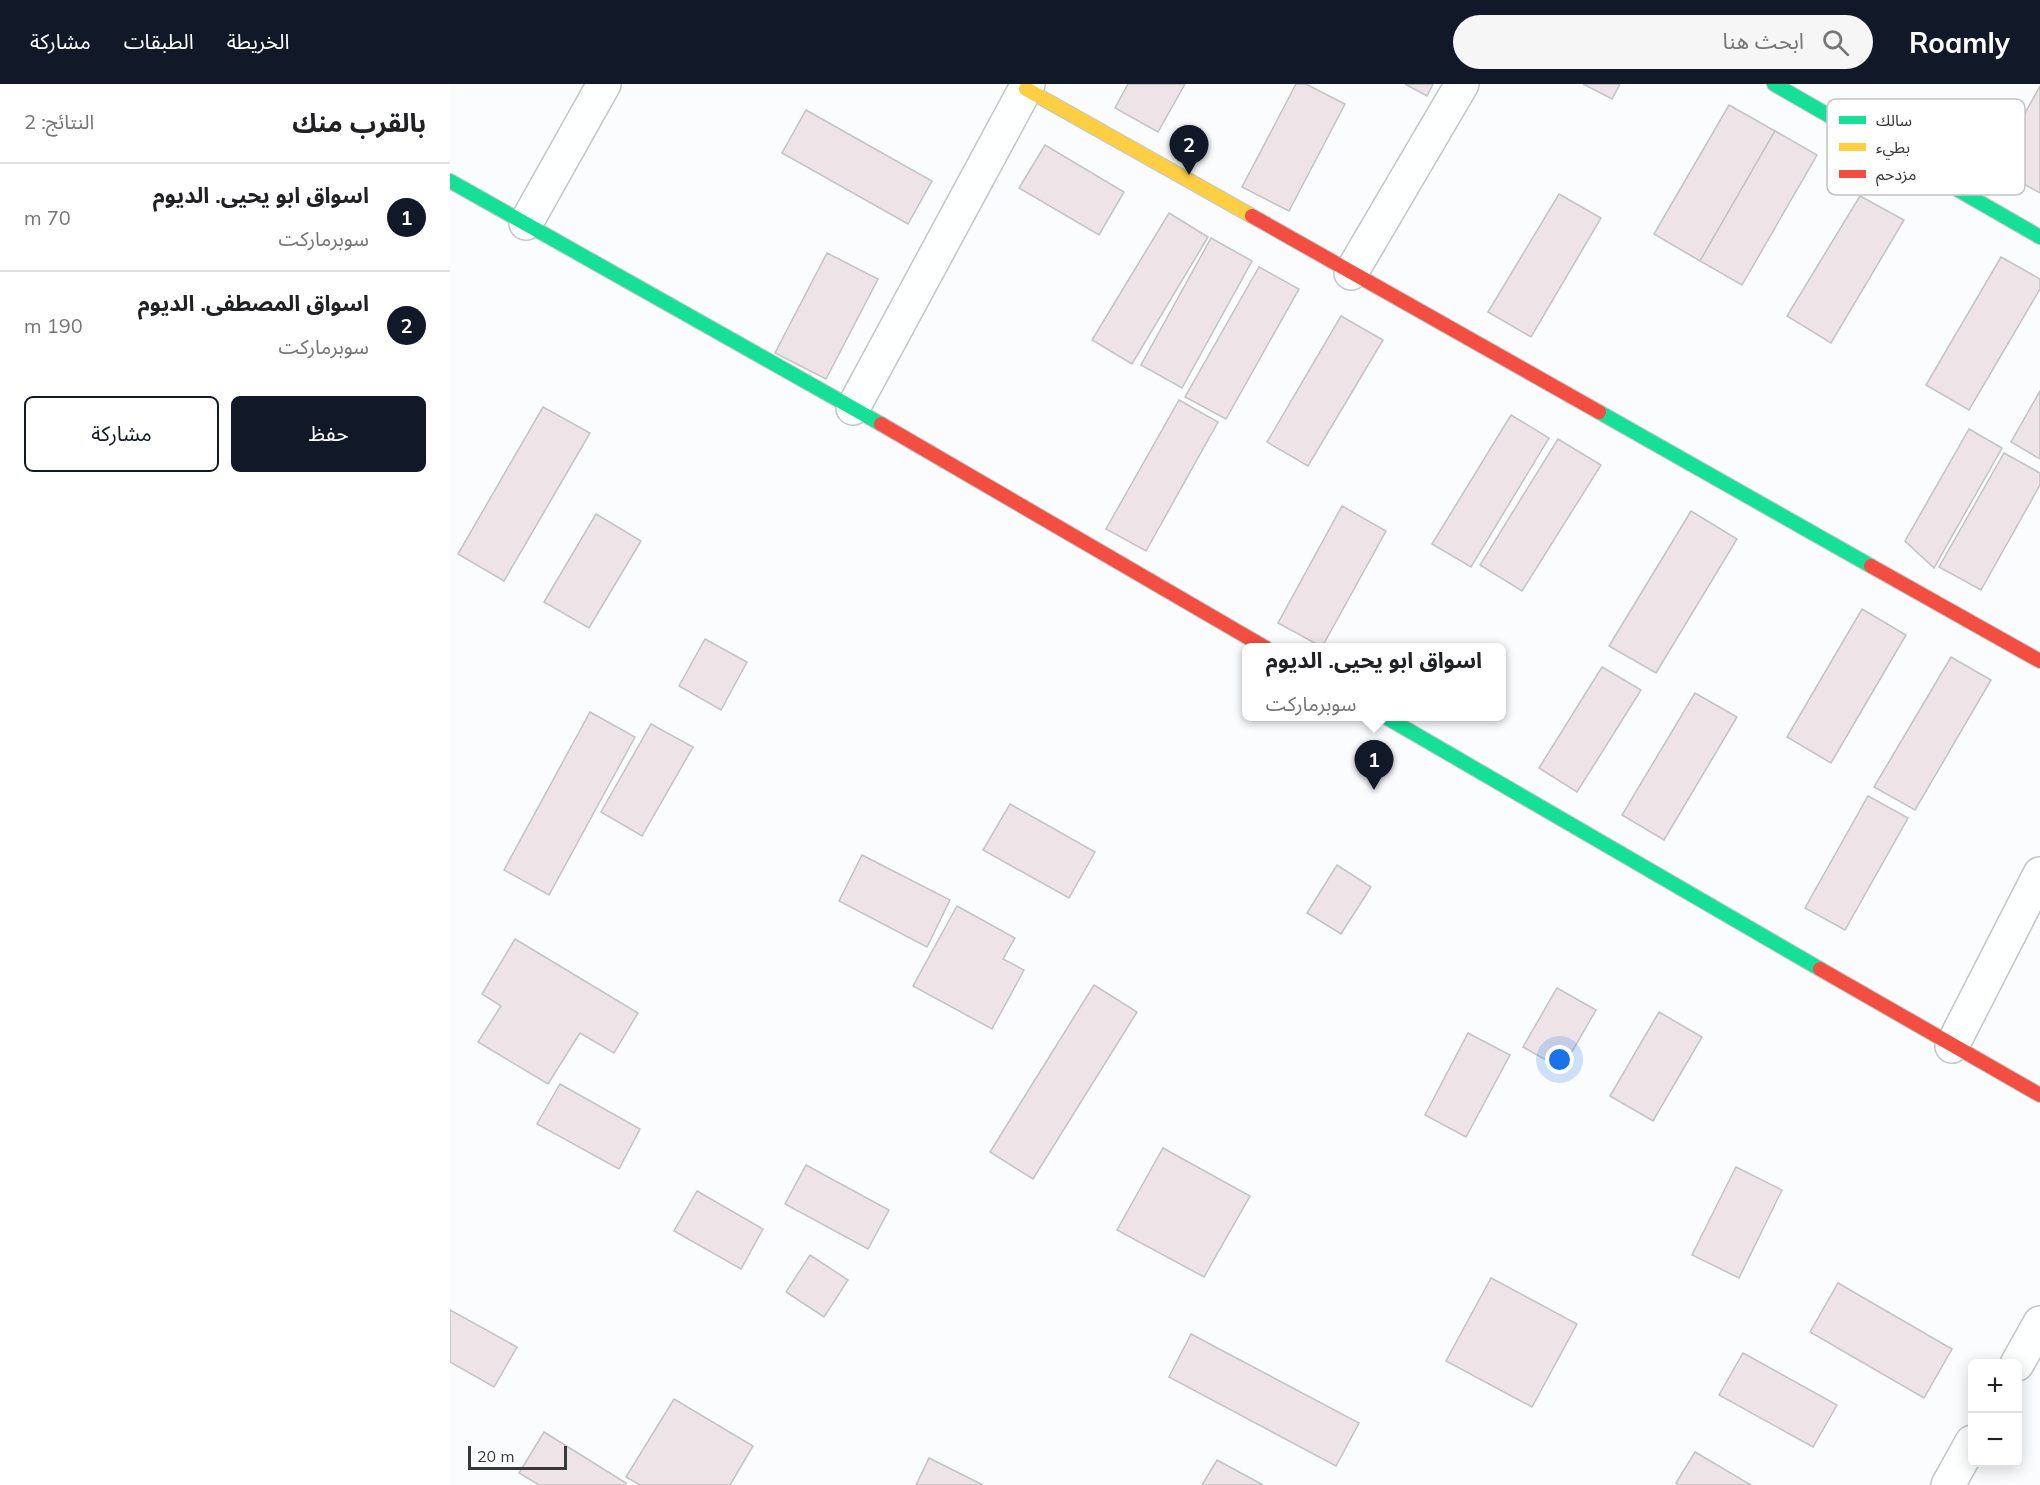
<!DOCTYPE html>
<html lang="ar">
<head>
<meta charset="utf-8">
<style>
  :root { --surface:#fff; --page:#f6f6f6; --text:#202124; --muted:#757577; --line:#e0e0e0; --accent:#111827 }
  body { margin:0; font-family:Mulish,"Noto Sans Arabic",sans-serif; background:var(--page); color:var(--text); direction:rtl }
  .controls { position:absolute; right:18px; bottom:18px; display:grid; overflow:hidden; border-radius:9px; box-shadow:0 3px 15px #0003 }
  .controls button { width:54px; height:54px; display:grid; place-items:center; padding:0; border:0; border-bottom:2px solid var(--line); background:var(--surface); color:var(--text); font:30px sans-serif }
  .scale { position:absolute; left:18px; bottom:15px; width:99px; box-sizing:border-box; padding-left:6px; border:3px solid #37383a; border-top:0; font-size:16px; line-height:21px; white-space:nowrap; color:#37383a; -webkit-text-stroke:4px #fff; paint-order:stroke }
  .you { position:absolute; left:1110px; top:976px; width:21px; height:21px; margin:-15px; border:4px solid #fff; border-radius:50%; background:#1a73e8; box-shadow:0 0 0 9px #1a73e833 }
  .badge { display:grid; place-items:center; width:39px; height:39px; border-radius:50%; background:var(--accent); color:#fff; font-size:20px; font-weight:700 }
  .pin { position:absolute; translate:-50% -50px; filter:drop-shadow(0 2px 3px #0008) }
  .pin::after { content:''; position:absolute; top:32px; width:21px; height:18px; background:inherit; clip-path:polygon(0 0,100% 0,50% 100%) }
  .popup { position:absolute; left:792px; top:559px; width:264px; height:78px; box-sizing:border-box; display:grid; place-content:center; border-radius:9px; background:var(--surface); filter:drop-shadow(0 2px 4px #0005); font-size:20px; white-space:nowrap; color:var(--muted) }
  .popup b { font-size:22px; color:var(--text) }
  .popup::after { content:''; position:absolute; left:50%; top:100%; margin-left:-12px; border:12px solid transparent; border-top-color:var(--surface) }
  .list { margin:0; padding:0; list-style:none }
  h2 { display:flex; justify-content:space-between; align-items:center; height:78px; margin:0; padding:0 24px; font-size:26px }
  h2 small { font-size:20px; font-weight:400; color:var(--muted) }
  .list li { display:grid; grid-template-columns:39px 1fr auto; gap:18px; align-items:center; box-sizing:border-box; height:108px; padding:0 24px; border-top:2px solid var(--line) }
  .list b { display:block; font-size:22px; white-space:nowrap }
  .list p { margin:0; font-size:20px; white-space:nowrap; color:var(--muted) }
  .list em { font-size:20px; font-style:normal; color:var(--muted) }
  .actions { display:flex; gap:12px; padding:18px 24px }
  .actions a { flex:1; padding:14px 0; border:2px solid var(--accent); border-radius:9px; text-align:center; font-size:21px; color:var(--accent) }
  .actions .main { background:var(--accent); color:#fff }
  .icon { flex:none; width:33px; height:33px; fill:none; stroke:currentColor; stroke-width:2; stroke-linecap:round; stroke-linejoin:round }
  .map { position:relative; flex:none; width:1590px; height:1401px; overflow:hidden; direction:ltr }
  header { display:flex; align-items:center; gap:36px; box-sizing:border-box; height:84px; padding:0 30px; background:var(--accent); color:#fff }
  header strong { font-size:28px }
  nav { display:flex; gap:33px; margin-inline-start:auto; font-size:21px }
  .search { width:420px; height:54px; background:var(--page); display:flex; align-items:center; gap:15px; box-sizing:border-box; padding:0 21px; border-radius:33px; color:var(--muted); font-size:22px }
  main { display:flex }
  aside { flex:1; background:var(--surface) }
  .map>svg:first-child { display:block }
  .building { fill:#eee4e8; stroke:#c2c3c3; stroke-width:1.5 }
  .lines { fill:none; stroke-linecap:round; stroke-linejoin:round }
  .street-casing { stroke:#c3c5c6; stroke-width:36 }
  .fast-casing { stroke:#c3c5c6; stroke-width:16 }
  .slow-casing { stroke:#c3c5c6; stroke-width:16 }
  .jam-casing { stroke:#c3c5c6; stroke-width:16 }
  .street { stroke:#feffff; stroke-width:33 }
  .fast { stroke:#16e098; stroke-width:14 }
  .slow { stroke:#ffcf43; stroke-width:14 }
  .jam { stroke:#f24e42; stroke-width:14 }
  .key { fill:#fff; stroke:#c3c3c4; stroke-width:1.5 }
  .key-label { font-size:16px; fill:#37383a }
</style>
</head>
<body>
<header>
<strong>Roamly</strong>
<div class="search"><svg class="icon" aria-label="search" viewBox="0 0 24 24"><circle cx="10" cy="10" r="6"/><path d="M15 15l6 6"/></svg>ابحث هنا</div>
<nav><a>الخريطة</a><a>الطبقات</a><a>مشاركة</a></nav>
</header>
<main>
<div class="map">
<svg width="1590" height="1401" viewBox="0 0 1590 1401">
  <rect width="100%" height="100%" fill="#fafcfd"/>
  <g class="building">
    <polygon points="678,0 735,0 708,48 665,24"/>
    <polygon points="846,0 856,0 895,20 839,127 792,103"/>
    <polygon points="955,0 983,0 977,12"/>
    <polygon points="1133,0 1170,0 1162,15"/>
    <polygon points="1590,2 1590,109 1545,84"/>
    <polygon points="1279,21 1325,47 1250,177 1204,150"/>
    <polygon points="356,26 482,97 458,140 332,69"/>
    <polygon points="1325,47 1367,71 1292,201 1250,177"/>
    <polygon points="595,61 674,108 649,151 569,104"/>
    <polygon points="1109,110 1151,134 1081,253 1038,228"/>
    <polygon points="1410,112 1454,136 1381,259 1337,232"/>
    <polygon points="719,129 758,153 682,280 642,256"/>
    <polygon points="761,154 802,177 732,304 691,281"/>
    <polygon points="377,169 428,195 376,295 325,269"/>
    <polygon points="1551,173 1590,195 1590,205 1519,326 1476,301"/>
    <polygon points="809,183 849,205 776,335 735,313"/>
    <polygon points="891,232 933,256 858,382 817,358"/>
    <polygon points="1590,307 1590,375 1561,358"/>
    <polygon points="729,316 768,338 696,467 656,445"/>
    <polygon points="93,323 140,349 54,497 8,470"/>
    <polygon points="1061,331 1099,354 1021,483 982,460"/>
    <polygon points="1519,345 1552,364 1484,484 1455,457"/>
    <polygon points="1108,355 1151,381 1072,507 1030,481"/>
    <polygon points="1554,369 1590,389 1590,401 1531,506 1489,483"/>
    <polygon points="892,422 936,447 872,563 828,539"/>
    <polygon points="1241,427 1287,455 1206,589 1159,562"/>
    <polygon points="146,430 191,457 139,544 94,518"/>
    <polygon points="1412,525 1456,551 1381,679 1337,653"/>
    <polygon points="255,555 297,578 271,626 229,602"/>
    <polygon points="1501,573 1541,596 1465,726 1424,703"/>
    <polygon points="1152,583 1191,606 1127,708 1089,684"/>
    <polygon points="1245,609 1287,633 1214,756 1172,731"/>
    <polygon points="140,628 185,653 99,811 54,786"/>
    <polygon points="201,640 243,663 192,752 151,728"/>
    <polygon points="1418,712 1458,734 1395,846 1355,824"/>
    <polygon points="560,720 645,768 619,814 533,766"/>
    <polygon points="412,771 500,816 477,863 389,817"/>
    <polygon points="887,781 921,803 891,850 857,829"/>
    <polygon points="507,822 565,854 553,875 574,886 542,945 463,902"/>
    <polygon points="65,855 188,929 164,969 130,949 98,1000 28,958 51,922 32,910"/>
    <polygon points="644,901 687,928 583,1095 540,1068"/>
    <polygon points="1107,904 1146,926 1112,985 1073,963"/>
    <polygon points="1209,928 1252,953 1203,1037 1160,1012"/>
    <polygon points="1018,949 1060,971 1016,1053 975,1031"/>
    <polygon points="110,1000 190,1045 169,1085 87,1040"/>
    <polygon points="713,1064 800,1112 754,1193 667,1146"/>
    <polygon points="356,1081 439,1126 418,1165 335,1120"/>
    <polygon points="1286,1083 1332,1106 1289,1194 1242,1171"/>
    <polygon points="247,1107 313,1145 291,1185 224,1147"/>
    <polygon points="360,1171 398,1196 374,1233 336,1208"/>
    <polygon points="1041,1194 1127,1240 1082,1323 996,1277"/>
    <polygon points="1388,1199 1502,1265 1474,1314 1360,1248"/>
    <polygon points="0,1226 67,1263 44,1303 0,1278"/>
    <polygon points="741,1250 909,1339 886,1382 719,1293"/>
    <polygon points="1293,1269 1387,1321 1363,1363 1269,1311"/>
    <polygon points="224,1315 303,1362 280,1401 190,1401 176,1393"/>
    <polygon points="94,1348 176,1399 175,1401 89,1401 69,1389"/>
    <polygon points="1245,1368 1301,1401 1229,1401 1226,1399"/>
    <polygon points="479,1374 533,1401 466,1401"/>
    <polygon points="767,1376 813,1401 752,1401"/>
  </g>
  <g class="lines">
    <g class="street-casing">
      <g id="street">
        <polyline points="76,139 154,0"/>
        <polyline points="901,189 1012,0"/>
        <polyline points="403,324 578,0"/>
        <polyline points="1502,962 1590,790"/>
        <polyline points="1567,1280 1590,1239"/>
        <polyline points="1498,1401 1522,1358"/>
      </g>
    </g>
    <g class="fast-casing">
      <g id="fast">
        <polyline points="1324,0 1590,153"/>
        <polyline points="0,97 431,340"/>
        <polyline points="1149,328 1421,482"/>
        <polyline points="934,632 1370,885"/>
      </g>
    </g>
    <g class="slow-casing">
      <polyline id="slow" points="576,5 802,132"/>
    </g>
    <g class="jam-casing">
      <g id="jam">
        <polyline points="802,132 1149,328"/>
        <polyline points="431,340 816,564"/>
        <polyline points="1421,482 1590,577"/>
        <polyline points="1370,885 1590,1011"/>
      </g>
    </g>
    <use href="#street" class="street"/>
    <use href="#fast" class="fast"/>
    <use href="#slow" class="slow"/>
    <use href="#jam" class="jam"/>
  </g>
  <rect x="1377" y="15" width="198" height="96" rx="9" class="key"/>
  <rect x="1389" y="32" width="27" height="8" fill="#16e098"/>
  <rect x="1389" y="59" width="27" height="8" fill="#ffcf43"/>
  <rect x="1389" y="86" width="27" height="8" fill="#f24e42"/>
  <g class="key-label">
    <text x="1426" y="42">سالك</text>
    <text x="1426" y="69">بطيء</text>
    <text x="1426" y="96">مزدحم</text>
  </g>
</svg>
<div class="controls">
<button>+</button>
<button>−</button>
</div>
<div class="scale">20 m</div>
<div class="you"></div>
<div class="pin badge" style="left:924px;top:706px">1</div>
<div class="popup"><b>اسواق ابو يحيى. الديوم</b>سوبرماركت</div>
<div class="pin badge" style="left:739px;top:91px">2</div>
</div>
<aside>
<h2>بالقرب منك<small>النتائج: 2</small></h2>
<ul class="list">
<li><span class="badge">1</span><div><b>اسواق ابو يحيى. الديوم</b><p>سوبرماركت</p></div><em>70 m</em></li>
<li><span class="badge">2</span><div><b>اسواق المصطفى. الديوم</b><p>سوبرماركت</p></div><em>190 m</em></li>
</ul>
<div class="actions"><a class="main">حفظ</a><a>مشاركة</a></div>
</aside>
</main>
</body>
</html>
